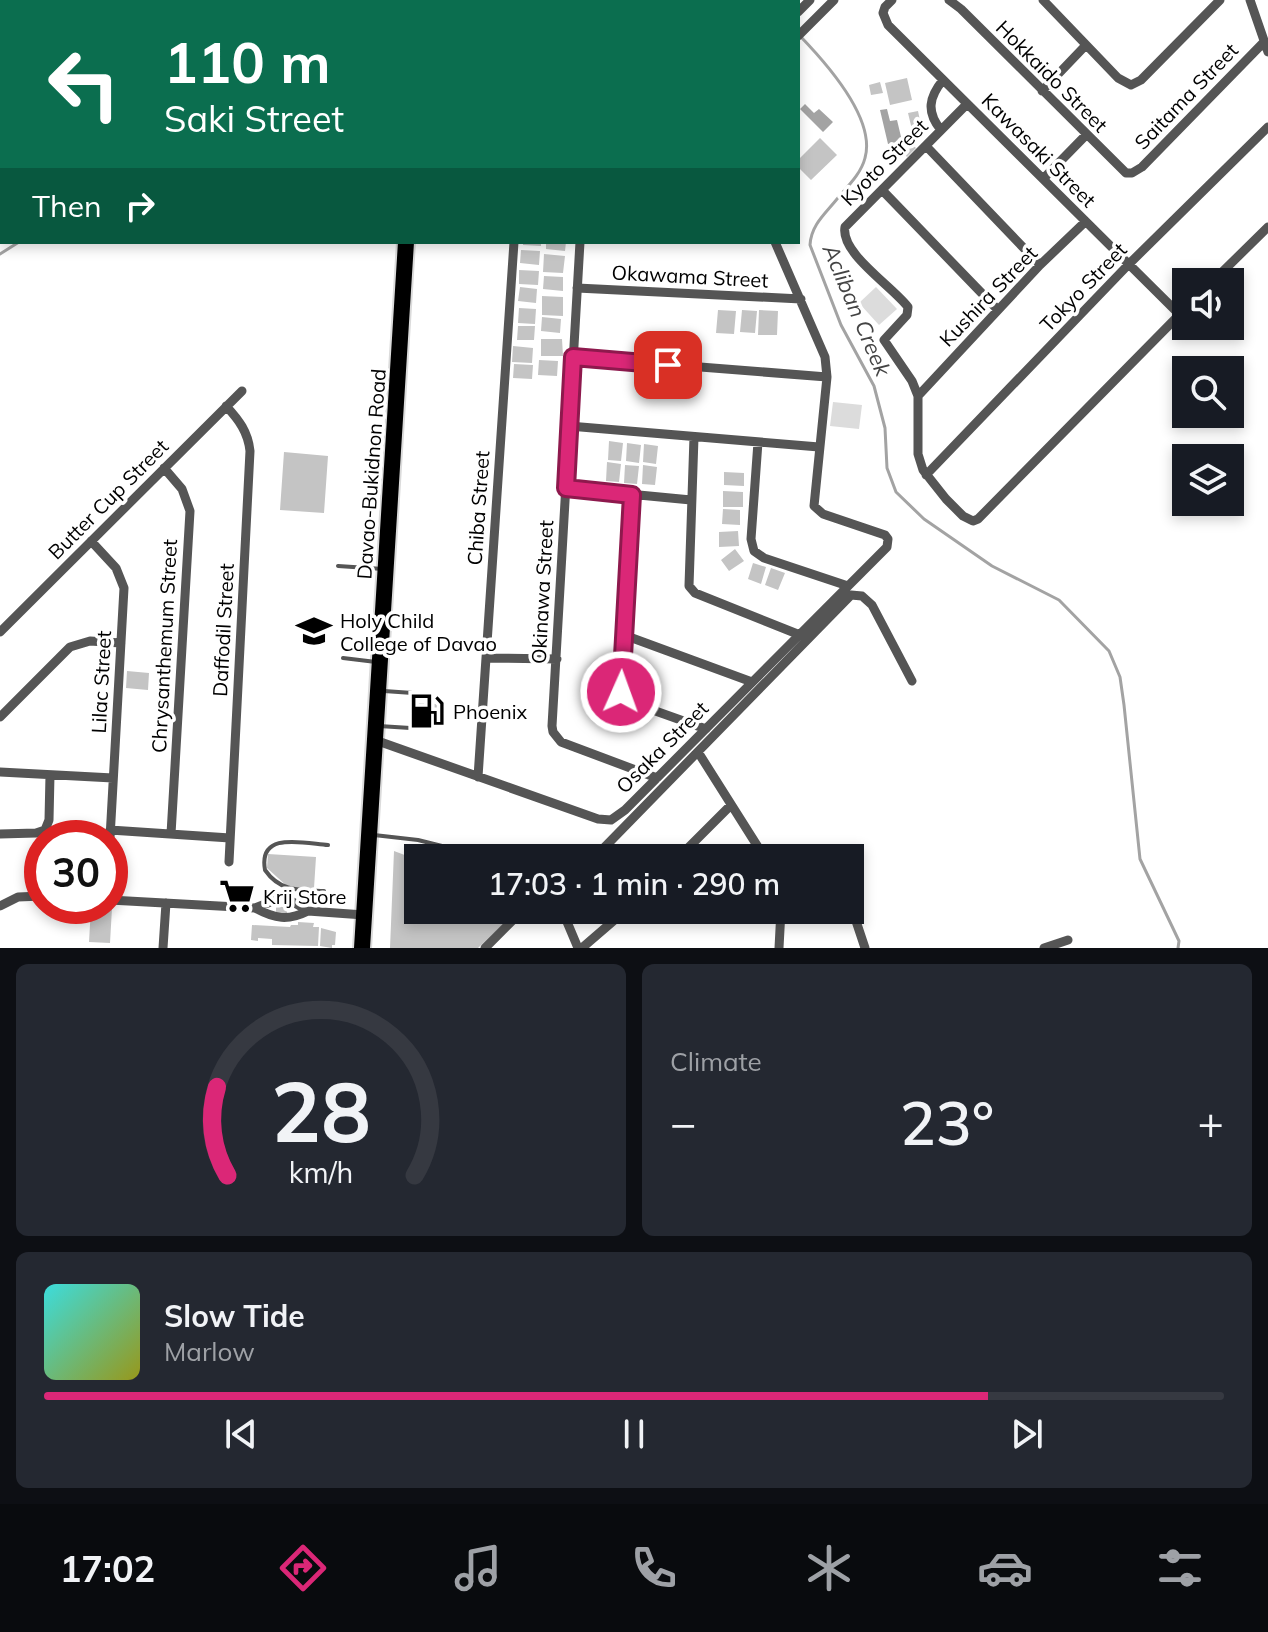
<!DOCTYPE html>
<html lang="en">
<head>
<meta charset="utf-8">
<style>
  :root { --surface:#171b24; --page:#242831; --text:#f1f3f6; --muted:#9ea1a6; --line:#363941; --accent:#db2777 }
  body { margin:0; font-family:Mulish,sans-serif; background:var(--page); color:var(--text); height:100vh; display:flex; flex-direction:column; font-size:30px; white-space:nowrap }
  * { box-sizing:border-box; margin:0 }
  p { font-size:26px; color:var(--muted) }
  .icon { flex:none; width:44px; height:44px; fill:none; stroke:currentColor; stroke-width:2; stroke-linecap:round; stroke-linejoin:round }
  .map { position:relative; height:948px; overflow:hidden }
  .panel { display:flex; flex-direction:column; gap:16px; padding:16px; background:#0d0f14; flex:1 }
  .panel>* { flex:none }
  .top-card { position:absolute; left:0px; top:0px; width:800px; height:244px; box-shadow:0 4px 12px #0003; background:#0b6e4f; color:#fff; overflow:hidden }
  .tools { position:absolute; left:1172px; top:268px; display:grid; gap:16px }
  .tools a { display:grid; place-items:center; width:72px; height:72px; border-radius:0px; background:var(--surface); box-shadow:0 4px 12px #0003; font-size:40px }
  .speed { position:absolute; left:24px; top:820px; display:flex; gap:16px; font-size:40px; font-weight:700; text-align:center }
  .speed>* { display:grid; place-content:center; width:104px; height:104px; border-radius:50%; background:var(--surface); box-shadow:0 4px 12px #0003; line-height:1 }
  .speed .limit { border:12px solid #d22; background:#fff; color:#111 }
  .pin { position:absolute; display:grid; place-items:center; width:68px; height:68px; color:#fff; margin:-34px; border-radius:16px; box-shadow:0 4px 12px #0006 }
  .me { position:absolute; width:88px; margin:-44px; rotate:2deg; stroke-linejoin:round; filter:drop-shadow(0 0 6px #0008) }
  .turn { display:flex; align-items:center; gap:28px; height:168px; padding:0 32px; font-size:36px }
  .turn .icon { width:104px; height:104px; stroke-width:2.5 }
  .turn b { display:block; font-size:56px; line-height:68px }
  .then { display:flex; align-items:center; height:76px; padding:0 32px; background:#0003; gap:16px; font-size:30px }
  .big { font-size:60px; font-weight:600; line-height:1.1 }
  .panel .widget { flex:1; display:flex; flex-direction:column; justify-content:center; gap:12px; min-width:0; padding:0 28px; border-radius:12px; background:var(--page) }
  .panel .dial { align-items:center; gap:0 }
  .dial svg { height:208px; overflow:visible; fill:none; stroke:var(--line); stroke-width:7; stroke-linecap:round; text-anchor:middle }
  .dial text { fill:var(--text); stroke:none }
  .song { display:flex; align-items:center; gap:24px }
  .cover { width:96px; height:96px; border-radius:12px; background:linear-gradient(135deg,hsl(180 70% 55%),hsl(60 70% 35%)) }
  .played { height:8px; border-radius:4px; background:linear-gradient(90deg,var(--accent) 80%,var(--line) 80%) }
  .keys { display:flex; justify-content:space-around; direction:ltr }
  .heat { display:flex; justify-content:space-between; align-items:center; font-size:44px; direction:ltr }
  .panel .tiles { flex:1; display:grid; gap:16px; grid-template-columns:1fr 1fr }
  .widget:last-child { grid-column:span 2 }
  .trip { position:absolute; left:404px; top:844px; width:460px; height:80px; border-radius:0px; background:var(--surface); box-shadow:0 4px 12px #0003; font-weight:600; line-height:80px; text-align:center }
  .tabs { display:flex; height:128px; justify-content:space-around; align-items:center; background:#090b0e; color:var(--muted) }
  .tabs .icon { width:56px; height:56px }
  .tabs .selected { color:var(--accent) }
  .tabs b { font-size:36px; color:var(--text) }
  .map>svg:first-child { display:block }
  .green { fill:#dcdcdc }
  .water { fill:#a3a3a3 }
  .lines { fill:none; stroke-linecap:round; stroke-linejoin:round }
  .stream { stroke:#a3a3a3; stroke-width:3 }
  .building { fill:#c4c4c4 }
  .highway-casing { stroke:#dbdbdb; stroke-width:20 }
  .path { stroke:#777; stroke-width:2; stroke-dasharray:2 4; stroke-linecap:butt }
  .lane { stroke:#555; stroke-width:4 }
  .street { stroke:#555; stroke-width:9 }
  .highway { stroke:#000; stroke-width:16 }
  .route-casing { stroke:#8e194d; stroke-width:20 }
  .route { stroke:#db2777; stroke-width:14 }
  .labels { text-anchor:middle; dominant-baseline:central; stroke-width:7; stroke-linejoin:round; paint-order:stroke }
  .street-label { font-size:20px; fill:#000; stroke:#fff }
  .poi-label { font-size:20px; fill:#000; stroke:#fff; text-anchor:start }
  .water-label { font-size:22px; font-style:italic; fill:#444; stroke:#fff }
</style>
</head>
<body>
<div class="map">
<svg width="1268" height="948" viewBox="0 0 1268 948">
  <rect width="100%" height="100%" fill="#fff"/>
  <path class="green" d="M876,287L897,309L879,325L859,303Z
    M833,402L862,405L859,429L830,426Z"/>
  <path class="water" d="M805,104L814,113L819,109L833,122L823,132L800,109Z
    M887,109L890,121L897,120L902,141L888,144L880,110Z"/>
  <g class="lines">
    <path class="stream" d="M29,0L31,2
      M762,0L764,2
      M801,37C826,63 876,119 865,158C861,174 847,187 837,199C825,214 811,225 810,245L841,325L874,386L885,428L887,468L896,492L924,519L992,566L1059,600L1109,651L1120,677L1124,705L1140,859L1179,941L1178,948
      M0,254L19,242"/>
  </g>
  <path class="building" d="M907,78L912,100L890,105L885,83Z
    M880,82L883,93L871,95L869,85Z
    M918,111L923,135L914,138L908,113Z
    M820,138L837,155L811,180L798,167V160Z
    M907,140L916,148L907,157L899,148Z
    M523,242H541V246L523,245Z
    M546,242H566L565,251L546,249Z
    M521,250L540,251L539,265L520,263Z
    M544,254L565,256L563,273L543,272Z
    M519,270L539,271L538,285L519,284Z
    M544,276L563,277V291L543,289Z
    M520,287L537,289L536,303L518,301Z
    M542,296L563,297V316L542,315Z
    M519,308L536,309L535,324L518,323Z
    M718,310L736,311L734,334L716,333Z
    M742,310L757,311L755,333L740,332Z
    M759,310L778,311L777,335H758Z
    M542,317L561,319L560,333L541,331Z
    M518,326H535L534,340H517Z
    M541,339H562L563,356H541Z
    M513,346L533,348L532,363L512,362Z
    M539,360L558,361L557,376L538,375Z
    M514,364L533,365L532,379L513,378Z
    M609,441L623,443L621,461L608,460Z
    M627,443L641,445L639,463L626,461Z
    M644,444L658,446L656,464L643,462Z
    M284,452L328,456L324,513L280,510Z
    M607,462L621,464L619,482L606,481Z
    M625,465L639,466L637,484L624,483Z
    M643,465L657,467L655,485L642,484Z
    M724,472L744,473V486L724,485Z
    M723,491L743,492V507H723Z
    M723,509L740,510V525L722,524Z
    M738,531L739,546L719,547V532Z
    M735,549L744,561L729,571L721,560Z
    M753,563L766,567L761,584L748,579Z
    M771,568L785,573L778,590L765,585Z
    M127,671L149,673L148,690L126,688Z
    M413,703L441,704L440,719L412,717Z
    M394,851L418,860V910H518L478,948H390Z
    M268,854L316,857L314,888L288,887L267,868Z
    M276,906L287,907V913H276Z
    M91,907L112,908L110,943L89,942Z
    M298,922L314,923L313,927H319L318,946L272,945V939L258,938V941L251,940L252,925L290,927L291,925H298Z
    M321,928L336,932L335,945H332V948L320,946Z"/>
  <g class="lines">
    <g class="highway-casing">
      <path id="highway" d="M421,2V0
        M362,948L406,242"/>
    </g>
    <path class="path" d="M0,15L2,17"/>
    <path class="lane" d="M338,566L383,569
      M343,658L376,662
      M384,691L427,694V704
      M379,726L426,729V718
      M374,835L418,840L462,851
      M324,891C300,890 280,892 265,870C258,831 303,843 328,845"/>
    <path class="street" d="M892,0L885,7L883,13L888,25L1179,314
      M949,0L961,9L1126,173H1132L1142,167L1264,42
      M1043,0L1118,78L1131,85L1141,80L1220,0
      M1250,0L1268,52
      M167,2L169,0
      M321,2L324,0
      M798,12L810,0
      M798,36L834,0
      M1042,91L1086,45
      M967,104L845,227C840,253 892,286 908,307L907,315L884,340L912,381L918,396V454L923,470L946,499L963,516L973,521L978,519L1186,308
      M941,130C926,112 929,97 943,80
      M926,146L1040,265
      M1043,179L1086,135
      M882,190L998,310
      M580,242L552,726L553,732L561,742L657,778
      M1212,282L1268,227
      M577,288L801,299
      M573,357L827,377
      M918,396L1040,265L1085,222
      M226,406C239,420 248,432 250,451L229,862
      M569,426L819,447
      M694,437L689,586L695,593L800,635
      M758,442L751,539L754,551L764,558L848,586
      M164,468L182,489L190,511L171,834
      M926,475L1128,265L1268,127
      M566,488L691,500
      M632,495L621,692L633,703L706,729
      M91,541L116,568L124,588L110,838
      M0,632L242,391
      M624,635L752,682
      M486,658L557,659
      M0,717L70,647L90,641L121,643
      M375,740L598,819L611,820L625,810L887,547L888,539L885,535L823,514L814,506L827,377L825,357L775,242
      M698,752L765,858
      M0,772L113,778
      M478,777L514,242
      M110,830L230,838
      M0,834L36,833L45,830L49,820L50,775
      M594,858L851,595L862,596L872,605L912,681
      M678,858L731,805
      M110,900L255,908C275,919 288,921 308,911
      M850,903L865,948
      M0,906L18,897L42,896
      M255,908L273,901L293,902L308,911L364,915
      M562,910L578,948
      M163,948L166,903
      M485,948L523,910
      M582,948L626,910
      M779,948L781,910
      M1044,948L1068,940"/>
    <use href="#highway" class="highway"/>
  </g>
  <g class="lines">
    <g class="route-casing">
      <path id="route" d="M621,692L632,495L566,488L573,357L668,365"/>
    </g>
    <use href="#route" class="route"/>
  </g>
  <defs>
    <g id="university-bare" transform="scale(2.76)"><path d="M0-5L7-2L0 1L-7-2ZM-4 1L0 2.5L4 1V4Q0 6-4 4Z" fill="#000" stroke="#fff" stroke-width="2.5" paint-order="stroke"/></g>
    <g id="fuel-bare" transform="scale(2.76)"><path d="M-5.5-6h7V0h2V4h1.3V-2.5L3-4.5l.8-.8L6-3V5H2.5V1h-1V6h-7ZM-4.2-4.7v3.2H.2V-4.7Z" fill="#000" stroke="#fff" stroke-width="2.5" paint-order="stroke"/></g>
    <g id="supermarket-bare" transform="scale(2.76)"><path d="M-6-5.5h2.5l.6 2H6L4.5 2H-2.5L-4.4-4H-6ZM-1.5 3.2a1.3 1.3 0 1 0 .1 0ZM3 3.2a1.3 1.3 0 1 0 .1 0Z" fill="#000" stroke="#fff" stroke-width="2.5" paint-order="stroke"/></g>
  </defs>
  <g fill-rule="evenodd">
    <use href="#university-bare" x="314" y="631"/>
    <use href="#fuel-bare" x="427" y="711"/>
    <use href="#supermarket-bare" x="237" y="896"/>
  </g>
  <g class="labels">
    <g class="street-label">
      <text transform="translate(1052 76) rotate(45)">Hokkaido Street</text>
      <text transform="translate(1186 96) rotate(-46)">Saitama Street</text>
      <text transform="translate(1039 150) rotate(45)">Kawasaki Street</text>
      <text transform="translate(884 162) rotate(-45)">Kyoto Street</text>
      <text transform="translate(690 276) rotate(3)">Okawama Street</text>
      <text transform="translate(1083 287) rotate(-46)">Tokyo Street</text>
      <text transform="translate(988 296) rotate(-46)">Kushira Street</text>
      <text transform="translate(371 474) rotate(-86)">Davao-Bukidnon Road</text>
      <text transform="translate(108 499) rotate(-45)">Butter Cup Street</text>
      <text transform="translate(478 508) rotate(-86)">Chiba Street</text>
      <text transform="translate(542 592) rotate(-87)">Okinawa Street</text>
      <text transform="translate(223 630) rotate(-87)">Daffodil Street</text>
      <text transform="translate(164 646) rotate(-87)">Chrysanthemum Street</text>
      <text transform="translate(101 682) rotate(-87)">Lilac Street</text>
      <text transform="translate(662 747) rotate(-45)">Osaka Street</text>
    </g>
    <g class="poi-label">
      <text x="340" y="620">Holy Child<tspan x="340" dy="23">College of Davao</tspan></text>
      <text x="453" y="711">Phoenix</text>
      <text x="263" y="896">Krij Store</text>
    </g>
    <g class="water-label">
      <text transform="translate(857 310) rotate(67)">Acliban Creek</text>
    </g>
  </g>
</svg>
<div class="tools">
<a><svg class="icon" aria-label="sound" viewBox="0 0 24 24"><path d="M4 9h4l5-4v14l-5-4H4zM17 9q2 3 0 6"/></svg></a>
<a><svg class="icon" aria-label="search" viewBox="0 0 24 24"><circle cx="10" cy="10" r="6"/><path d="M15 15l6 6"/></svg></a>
<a><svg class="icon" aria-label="layers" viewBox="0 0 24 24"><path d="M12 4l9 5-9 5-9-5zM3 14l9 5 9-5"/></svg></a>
</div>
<div class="speed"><div class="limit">30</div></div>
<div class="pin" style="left:668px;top:365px;background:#d93025"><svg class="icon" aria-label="arrive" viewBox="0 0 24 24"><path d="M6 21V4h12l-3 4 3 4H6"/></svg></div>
<svg class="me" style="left:621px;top:692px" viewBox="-20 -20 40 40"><circle r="17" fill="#db2777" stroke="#fff" stroke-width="3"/><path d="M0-11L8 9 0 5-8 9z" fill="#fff"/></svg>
<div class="trip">17:03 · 1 min · 290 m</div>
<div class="top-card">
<div class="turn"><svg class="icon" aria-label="left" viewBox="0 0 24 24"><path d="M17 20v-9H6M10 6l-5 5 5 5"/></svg><div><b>110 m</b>Saki Street</div></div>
<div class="then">Then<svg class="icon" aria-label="right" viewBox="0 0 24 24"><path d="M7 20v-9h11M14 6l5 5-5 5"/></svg></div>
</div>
</div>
<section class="panel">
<div class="tiles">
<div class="widget dial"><svg viewBox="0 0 100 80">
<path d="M14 69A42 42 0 1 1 86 69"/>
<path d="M14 69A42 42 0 0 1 10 35" stroke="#db2777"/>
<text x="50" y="56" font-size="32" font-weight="700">28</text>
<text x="50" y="72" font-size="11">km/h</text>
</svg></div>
<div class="widget"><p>Climate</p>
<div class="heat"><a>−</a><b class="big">23°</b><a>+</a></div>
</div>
<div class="widget">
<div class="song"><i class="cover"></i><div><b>Slow Tide</b><p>Marlow</p></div></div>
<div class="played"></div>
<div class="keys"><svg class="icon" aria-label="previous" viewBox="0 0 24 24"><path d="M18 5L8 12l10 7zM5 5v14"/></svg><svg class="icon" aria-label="pause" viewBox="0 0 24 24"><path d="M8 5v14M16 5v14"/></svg><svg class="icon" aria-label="next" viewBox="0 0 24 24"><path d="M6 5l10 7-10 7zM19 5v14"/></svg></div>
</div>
</div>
</section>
<nav class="tabs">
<b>17:02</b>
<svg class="icon selected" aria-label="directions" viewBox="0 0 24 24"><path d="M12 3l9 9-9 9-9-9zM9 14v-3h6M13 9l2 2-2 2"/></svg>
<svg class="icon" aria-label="music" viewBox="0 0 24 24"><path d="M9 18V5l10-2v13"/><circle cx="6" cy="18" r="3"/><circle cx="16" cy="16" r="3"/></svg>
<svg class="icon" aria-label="phone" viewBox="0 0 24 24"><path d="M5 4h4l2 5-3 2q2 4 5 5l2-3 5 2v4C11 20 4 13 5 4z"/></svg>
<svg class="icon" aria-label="climate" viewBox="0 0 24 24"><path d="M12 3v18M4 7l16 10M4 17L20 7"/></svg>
<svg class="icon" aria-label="car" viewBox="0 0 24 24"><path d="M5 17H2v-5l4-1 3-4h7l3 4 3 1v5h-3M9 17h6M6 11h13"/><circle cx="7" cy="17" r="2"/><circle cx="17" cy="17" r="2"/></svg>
<svg class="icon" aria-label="filters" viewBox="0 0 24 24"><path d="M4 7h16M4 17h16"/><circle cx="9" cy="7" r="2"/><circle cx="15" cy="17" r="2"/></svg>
</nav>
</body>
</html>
